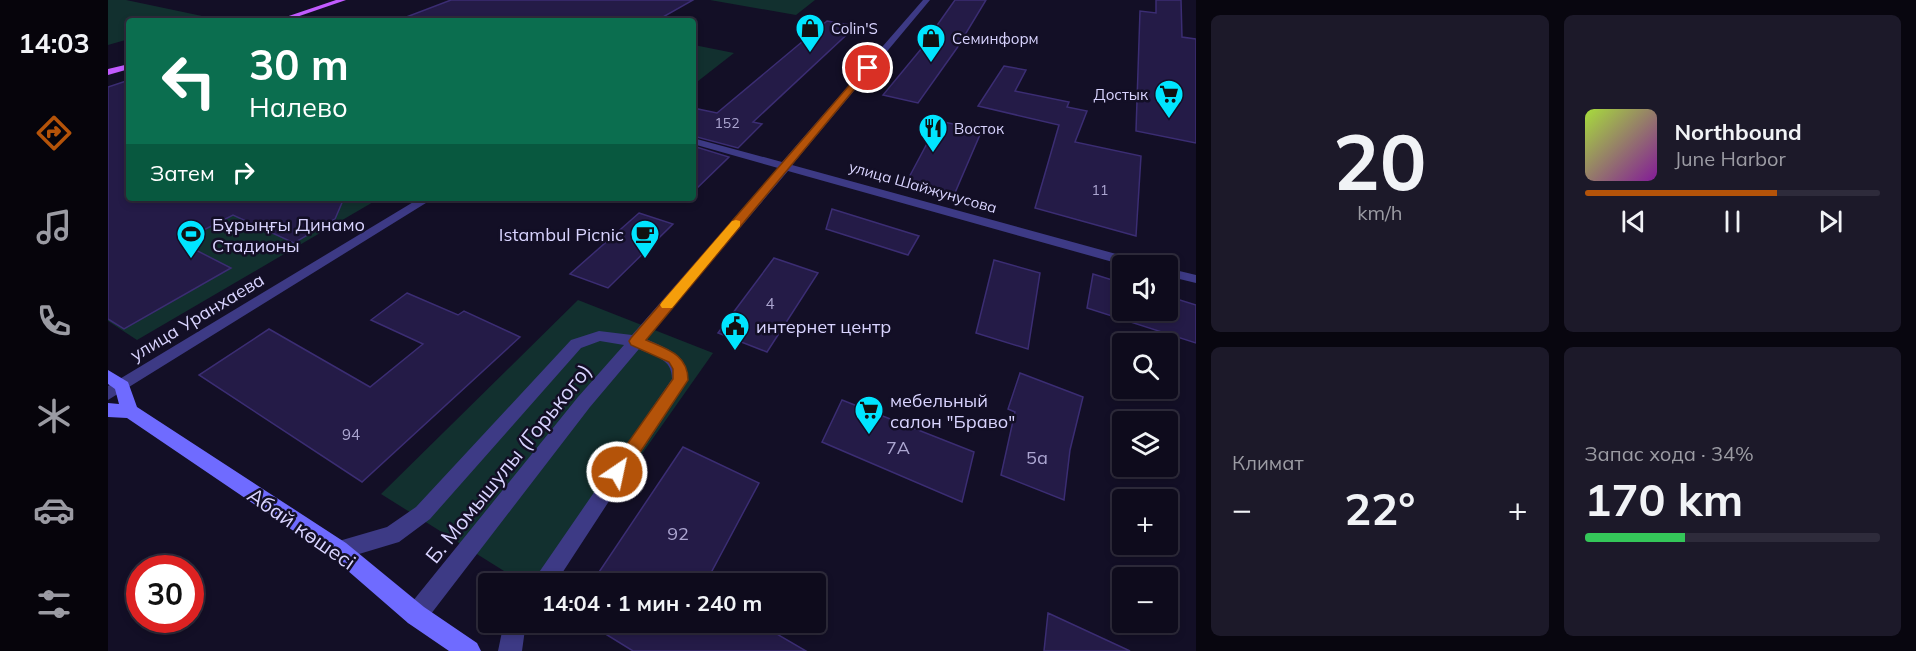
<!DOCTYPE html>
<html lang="ru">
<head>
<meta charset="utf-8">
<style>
  :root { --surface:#0e0b1c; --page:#1c1929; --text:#f1f3f6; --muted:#9b9ba3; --line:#2e2b3b; --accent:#b45309 }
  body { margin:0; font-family:Mulish,sans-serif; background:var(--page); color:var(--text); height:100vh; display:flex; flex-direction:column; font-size:22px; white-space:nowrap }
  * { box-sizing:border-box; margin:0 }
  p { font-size:20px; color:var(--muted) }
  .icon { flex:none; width:33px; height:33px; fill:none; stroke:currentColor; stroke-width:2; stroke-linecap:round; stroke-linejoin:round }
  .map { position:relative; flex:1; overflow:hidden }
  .sheet { display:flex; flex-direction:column; gap:15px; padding:15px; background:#08060f; width:720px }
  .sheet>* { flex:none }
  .banner { position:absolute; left:18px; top:18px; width:570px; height:183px; border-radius:6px; box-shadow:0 3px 9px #0003,0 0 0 2px var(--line); background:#0b6e4f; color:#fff; overflow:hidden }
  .fabs { position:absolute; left:1004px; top:255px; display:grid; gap:12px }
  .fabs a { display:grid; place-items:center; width:66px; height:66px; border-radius:6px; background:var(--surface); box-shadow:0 3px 9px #0003,0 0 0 2px var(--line); font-size:30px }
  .speed { position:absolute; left:18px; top:555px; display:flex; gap:12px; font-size:30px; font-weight:700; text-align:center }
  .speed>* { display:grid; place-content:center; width:78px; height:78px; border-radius:50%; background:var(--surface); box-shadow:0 3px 9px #0003,0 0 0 2px var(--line); line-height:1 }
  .speed .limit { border:9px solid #d22; background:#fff; color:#111 }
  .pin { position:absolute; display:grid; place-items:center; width:51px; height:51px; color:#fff; margin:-26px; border:3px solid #fff; border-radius:50%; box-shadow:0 2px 6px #0007 }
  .me { position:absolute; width:66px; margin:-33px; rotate:34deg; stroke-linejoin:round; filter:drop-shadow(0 0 4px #0008) }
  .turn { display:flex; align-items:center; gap:21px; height:126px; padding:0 24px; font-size:27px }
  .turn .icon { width:78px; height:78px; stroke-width:2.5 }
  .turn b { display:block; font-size:42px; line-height:51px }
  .then { display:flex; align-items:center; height:57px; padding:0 24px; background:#0003; gap:12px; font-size:22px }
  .big { font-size:45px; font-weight:700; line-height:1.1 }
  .sheet .card { flex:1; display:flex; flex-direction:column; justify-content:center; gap:9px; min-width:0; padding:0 21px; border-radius:9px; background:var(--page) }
  .sheet .dial { align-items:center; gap:0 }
  .dial b { font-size:78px; line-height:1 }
  .song { display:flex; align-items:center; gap:18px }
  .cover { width:72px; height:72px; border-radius:9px; background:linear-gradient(135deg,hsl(80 70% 55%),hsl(290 70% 35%)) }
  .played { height:6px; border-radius:3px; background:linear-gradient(90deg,var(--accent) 65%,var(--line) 65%) }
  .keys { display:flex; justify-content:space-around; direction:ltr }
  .heat { display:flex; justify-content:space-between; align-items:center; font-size:33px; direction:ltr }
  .charge { height:9px; border-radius:4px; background:linear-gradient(90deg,#34c759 34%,var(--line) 0) }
  .sheet .tiles { flex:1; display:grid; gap:15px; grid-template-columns:repeat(2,1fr) }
  .trip { position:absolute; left:370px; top:573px; width:348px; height:60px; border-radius:6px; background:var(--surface); box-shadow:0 3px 9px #0003,0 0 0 2px var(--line); font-weight:700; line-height:60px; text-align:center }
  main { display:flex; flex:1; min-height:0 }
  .tab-bar { display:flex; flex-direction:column; width:108px; justify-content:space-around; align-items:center; background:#06040b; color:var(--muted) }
  .tab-bar .icon { width:42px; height:42px }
  .tab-bar .selected { color:var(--accent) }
  .tab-bar b { font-size:27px; color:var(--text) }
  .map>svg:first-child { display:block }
  .green { fill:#12302f }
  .building { fill:#241b47; stroke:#3b2d73; stroke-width:1.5 }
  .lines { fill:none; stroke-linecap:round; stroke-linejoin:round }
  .street { fill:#3d3a85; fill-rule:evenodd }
  .secondary { fill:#6f6bff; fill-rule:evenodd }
  .primary { fill:#c25bff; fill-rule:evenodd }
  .route { fill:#b45309; stroke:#753606; stroke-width:1.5 }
  .slow { fill:#f59e0b }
  .labels { text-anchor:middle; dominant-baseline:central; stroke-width:5; stroke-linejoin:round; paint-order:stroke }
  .far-number-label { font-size:14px; fill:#aca6d1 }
  .far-poi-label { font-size:15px; fill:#d9d4ff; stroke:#130f26; text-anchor:start }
  .far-street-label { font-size:15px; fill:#d9d4ff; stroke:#130f26 }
  .number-label { font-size:15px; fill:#aca6d1 }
  .poi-label { font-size:18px; fill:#d9d4ff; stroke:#130f26; text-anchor:start }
  .street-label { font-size:18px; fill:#d9d4ff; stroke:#130f26 }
  .near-number-label { font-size:18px; fill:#aca6d1 }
  .near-street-label { font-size:21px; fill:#d9d4ff; stroke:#130f26 }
</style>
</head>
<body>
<main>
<nav class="tab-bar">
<b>14:03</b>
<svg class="icon selected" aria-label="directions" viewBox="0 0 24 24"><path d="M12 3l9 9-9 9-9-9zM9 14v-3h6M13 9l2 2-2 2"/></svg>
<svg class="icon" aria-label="music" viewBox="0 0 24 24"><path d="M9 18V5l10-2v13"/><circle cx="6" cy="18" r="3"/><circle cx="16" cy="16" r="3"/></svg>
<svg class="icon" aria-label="phone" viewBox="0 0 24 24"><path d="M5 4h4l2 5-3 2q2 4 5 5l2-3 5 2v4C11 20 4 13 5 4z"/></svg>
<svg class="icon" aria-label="climate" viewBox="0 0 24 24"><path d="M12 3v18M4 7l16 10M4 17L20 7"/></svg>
<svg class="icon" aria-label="car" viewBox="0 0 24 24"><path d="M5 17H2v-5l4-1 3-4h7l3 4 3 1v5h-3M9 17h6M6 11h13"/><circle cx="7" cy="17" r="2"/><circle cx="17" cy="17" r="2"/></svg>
<svg class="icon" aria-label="filters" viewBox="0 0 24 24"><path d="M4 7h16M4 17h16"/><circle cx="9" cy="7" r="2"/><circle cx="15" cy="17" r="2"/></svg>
</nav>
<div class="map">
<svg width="1088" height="651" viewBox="0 0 1088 651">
  <rect width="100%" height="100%" fill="#130f26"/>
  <path class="green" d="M0,0H18L94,16L79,21H21V39L0,45Z
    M602,0H707L688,15Z
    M586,45L626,53L585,85Z
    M0,112L21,198H272L29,340L0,321Z
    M470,300L605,353L443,583H415L273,494Z"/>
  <path class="building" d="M343,0H585L548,21H293V19Z
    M847,0H878L849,48L810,103L775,95L828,31H825Z
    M1048,0H1073L1074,37L1088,39V143L1028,131L1032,11L1048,13Z
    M719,21L748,26L645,122L654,124L630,148L585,136V108L609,113Z
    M896,66L918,70L907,91L961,102L959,107L979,111L967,142L1033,156L1028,236L927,208L951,125L870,106Z
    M21,80V198H236L227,219L186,243L125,215L72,242L123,268L16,329L0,319V87Z
    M831,121L874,130L846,195L798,183Z
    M585,146L621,157L585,192Z
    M724,209L811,236L800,255L718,229Z
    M531,213L565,224L500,288L462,274Z
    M666,258L710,273L659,352L610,333Z
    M886,260L932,273L920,349L868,333Z
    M985,274L1014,283V310H1059V296L1088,305V343L979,308Z
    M299,293L350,315L356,311L412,337L254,482L91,375L161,329L262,387L315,344L263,320Z
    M912,373L975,397L962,450L956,500L893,475L907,412L900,409Z
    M734,400L866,452L854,502L714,442Z
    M575,447L651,483L597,584H483Z
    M940,613L1022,651H936Z
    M478,622H648L698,651H525Z"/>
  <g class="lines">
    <path class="street" d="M815,0H822L684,165L1041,263L1042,266H1019L680,171L538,339C559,349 580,354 580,380L447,584H423L564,379C564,358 547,357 531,349L482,407L316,623L308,626L300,623L297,615L300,607L470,397L516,345L492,341L473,348L322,519L291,542L231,560L224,557L221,550L224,543L279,527L308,507L463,340L491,331L524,335L670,168L585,144V138L674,162Z
      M312,198H326L0,400V386Z
      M1059,268L1088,275V283L1059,276Z
      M396,622H418L414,651H390Z"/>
    <path class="secondary" d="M0,370L20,382L29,407L238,543L316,607L369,643L373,651H341L300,623L224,557L19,418L0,417V403L11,404L7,389L0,384Z"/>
    <path class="primary" d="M228,0H238L177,21H166Z
      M21,64V69L0,75V69Z"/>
  </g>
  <path class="route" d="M758,66L764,68L538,340C558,349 580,354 580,380L515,478L509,480L503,478L501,472L503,467L565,379V369L561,362L523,345L521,341L523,338Z"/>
  <path class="slow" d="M628,220L632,221V226L564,308H554L552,305L554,302L624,221Z"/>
  <defs>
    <g id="shop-pin" transform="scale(1.5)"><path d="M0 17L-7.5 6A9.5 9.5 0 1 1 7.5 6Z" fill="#00e5ff" stroke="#130f26"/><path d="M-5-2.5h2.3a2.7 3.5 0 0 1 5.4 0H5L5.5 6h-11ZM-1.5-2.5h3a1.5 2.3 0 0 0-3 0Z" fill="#111"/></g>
    <g id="supermarket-pin" transform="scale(1.5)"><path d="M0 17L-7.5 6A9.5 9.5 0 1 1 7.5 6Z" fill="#00e5ff" stroke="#130f26"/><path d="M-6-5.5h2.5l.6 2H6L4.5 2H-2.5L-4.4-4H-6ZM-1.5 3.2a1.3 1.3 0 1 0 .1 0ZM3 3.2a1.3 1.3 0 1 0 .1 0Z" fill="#111"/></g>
    <g id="restaurant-pin" transform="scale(1.5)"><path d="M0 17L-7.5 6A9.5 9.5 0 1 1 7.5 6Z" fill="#00e5ff" stroke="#130f26"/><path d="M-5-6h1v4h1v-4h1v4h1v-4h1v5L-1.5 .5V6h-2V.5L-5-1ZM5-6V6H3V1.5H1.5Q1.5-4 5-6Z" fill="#111"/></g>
    <g id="stadium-pin" transform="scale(1.5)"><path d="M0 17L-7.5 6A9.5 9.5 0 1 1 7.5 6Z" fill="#00e5ff" stroke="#130f26"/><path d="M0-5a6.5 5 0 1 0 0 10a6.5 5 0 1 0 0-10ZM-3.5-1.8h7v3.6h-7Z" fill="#111"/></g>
    <g id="cafe-pin" transform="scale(1.5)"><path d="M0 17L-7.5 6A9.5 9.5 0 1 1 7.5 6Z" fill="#00e5ff" stroke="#130f26"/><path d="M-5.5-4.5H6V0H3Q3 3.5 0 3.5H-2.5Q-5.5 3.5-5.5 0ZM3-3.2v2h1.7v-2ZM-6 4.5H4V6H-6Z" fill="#111"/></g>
    <g id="civic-pin" transform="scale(1.5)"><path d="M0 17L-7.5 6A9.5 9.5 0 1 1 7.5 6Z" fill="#00e5ff" stroke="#130f26"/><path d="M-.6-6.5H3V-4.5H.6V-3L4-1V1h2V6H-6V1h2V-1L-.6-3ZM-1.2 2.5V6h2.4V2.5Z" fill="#111"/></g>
  </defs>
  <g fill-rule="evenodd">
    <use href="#shop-pin" x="702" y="28"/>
    <use href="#shop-pin" x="823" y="38"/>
    <use href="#supermarket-pin" x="1061" y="94"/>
    <use href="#restaurant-pin" x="825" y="128"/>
    <use href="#stadium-pin" x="83" y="234"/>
    <use href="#cafe-pin" x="537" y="234"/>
    <use href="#civic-pin" x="627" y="326"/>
    <use href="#supermarket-pin" x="761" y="410"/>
  </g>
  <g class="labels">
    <g class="far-number-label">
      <text x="619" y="123">152</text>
      <text x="992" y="190">11</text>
    </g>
    <g class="far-poi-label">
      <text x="723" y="28">Colin'S</text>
      <text x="844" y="38">Семинформ</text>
      <text x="1040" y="94" text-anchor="end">Достык</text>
      <text x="846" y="128">Восток</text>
    </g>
    <g class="far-street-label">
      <text transform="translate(815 187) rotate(16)">улица Шайжунусова</text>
    </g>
    <g class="number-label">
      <text x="662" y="303">4</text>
      <text x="243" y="434">94</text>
    </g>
    <g class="poi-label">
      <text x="104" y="224">Бұрыңғы Динамо<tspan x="104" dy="21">Стадионы</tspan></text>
      <text x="516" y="234" text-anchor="end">Istambul Picnic</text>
      <text x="648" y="326">интернет центр</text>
      <text x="782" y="400">мебельный<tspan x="782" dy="21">салон "Браво"</tspan></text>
    </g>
    <g class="street-label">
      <text transform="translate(89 317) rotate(-31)">улица Уранхаева</text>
    </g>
    <g class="near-number-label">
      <text x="790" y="447">7А</text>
      <text x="929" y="457">5а</text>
      <text x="570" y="533">92</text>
    </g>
    <g class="near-street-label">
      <text transform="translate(400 463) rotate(-51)">Б. Момышулы (Горького)</text>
      <text transform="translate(194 528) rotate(35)">Абай көшесі</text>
    </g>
  </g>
</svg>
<div class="fabs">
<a><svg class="icon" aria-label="sound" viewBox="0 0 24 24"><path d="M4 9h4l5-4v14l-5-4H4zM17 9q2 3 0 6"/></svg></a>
<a><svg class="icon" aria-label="search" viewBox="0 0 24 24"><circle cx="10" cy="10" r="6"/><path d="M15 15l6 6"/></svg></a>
<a><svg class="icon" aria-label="layers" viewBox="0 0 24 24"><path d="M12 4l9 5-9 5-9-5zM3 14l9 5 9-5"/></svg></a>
<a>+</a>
<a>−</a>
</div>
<div class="speed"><div class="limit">30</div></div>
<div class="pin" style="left:760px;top:68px;background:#d93025"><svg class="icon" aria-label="arrive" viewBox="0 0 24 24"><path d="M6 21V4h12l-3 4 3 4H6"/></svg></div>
<svg class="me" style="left:509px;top:472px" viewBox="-20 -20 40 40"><circle r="17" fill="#b45309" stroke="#fff" stroke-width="3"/><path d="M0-11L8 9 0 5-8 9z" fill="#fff"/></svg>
<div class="trip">14:04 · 1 мин · 240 m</div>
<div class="banner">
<div class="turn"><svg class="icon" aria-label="left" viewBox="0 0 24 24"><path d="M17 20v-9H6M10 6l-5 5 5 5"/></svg><div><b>30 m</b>Налево</div></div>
<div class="then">Затем<svg class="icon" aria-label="right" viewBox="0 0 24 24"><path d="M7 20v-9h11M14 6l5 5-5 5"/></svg></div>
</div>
</div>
<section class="sheet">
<div class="tiles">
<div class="card dial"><b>20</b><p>km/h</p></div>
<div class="card">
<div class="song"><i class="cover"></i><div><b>Northbound</b><p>June Harbor</p></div></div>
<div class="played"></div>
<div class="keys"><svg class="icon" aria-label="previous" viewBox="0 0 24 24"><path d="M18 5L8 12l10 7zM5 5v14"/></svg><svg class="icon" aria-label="pause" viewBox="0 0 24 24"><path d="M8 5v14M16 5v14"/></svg><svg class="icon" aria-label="next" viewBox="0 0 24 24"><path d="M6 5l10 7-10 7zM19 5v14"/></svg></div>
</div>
<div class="card"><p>Климат</p>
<div class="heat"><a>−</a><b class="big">22°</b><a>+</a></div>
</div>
<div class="card"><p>Запас хода · 34%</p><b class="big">170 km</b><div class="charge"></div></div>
</div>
</section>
</main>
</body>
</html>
